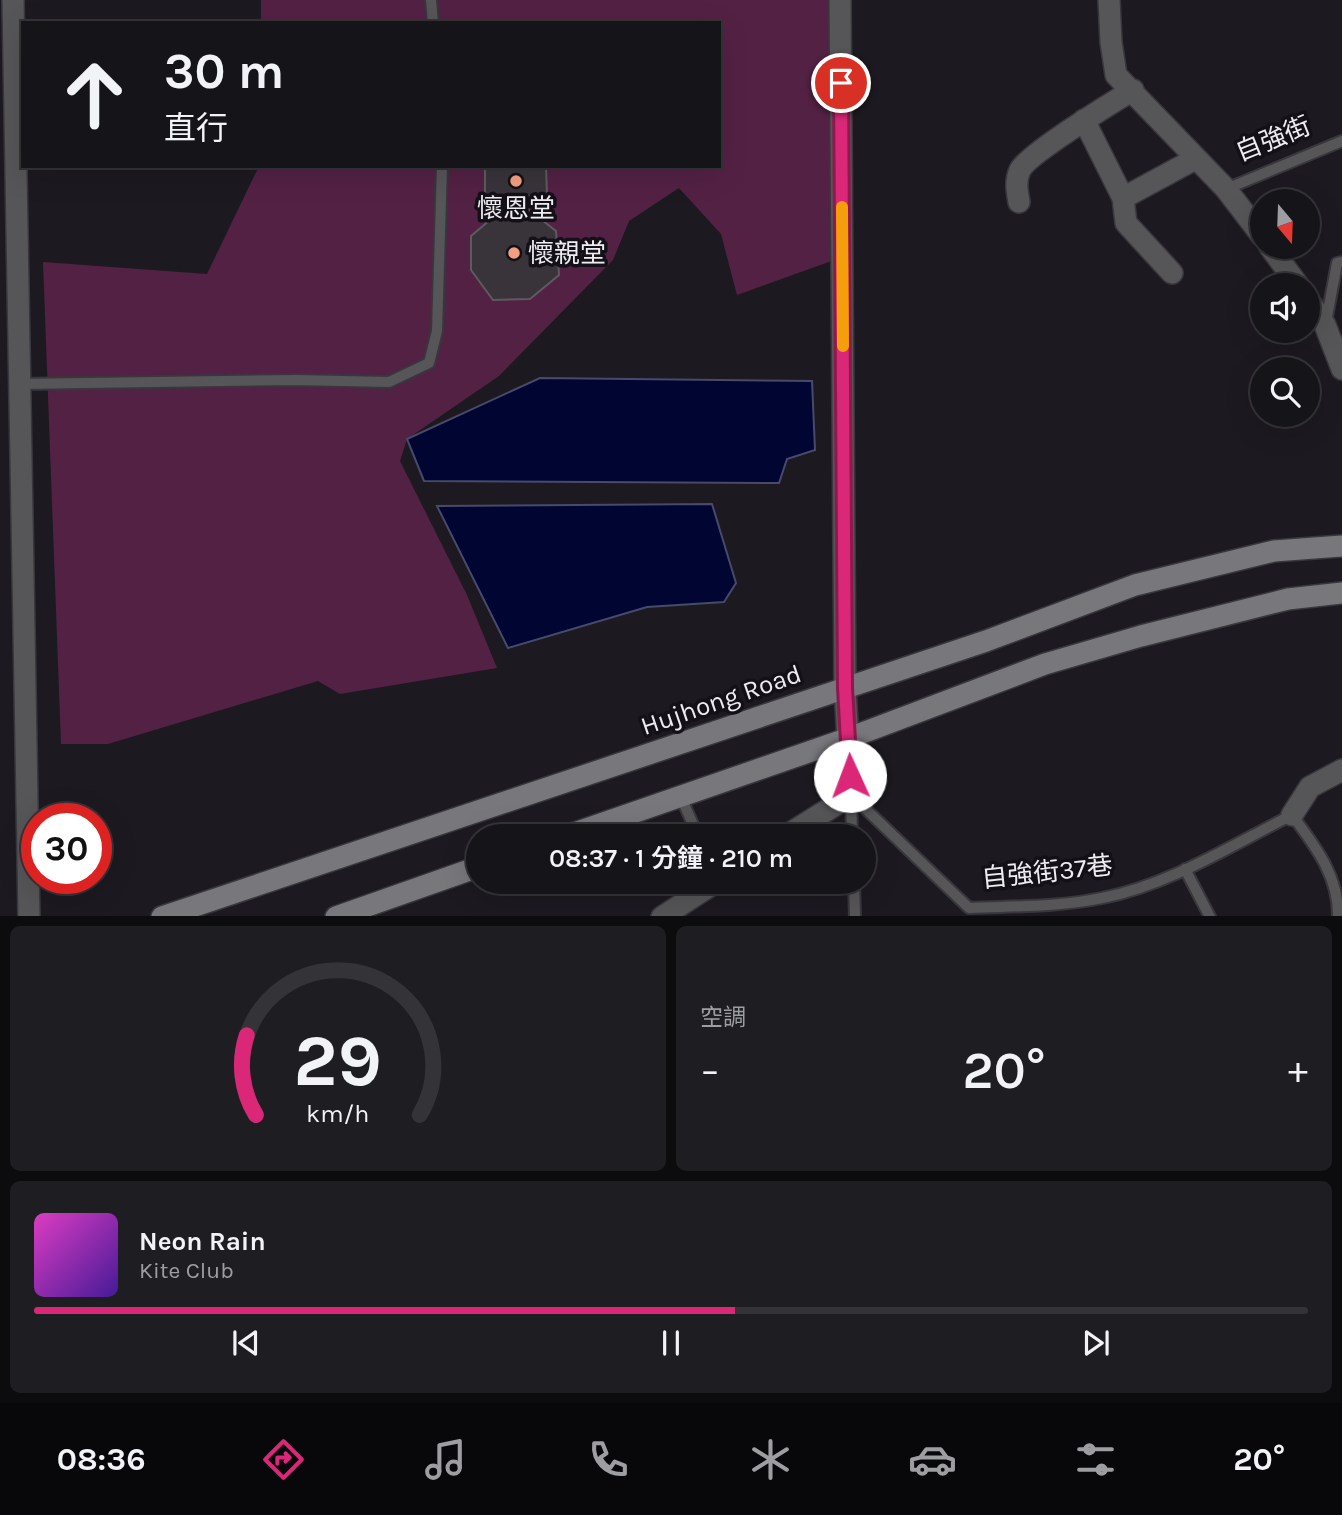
<!DOCTYPE html>
<html lang="zh-TW">
<head>
<meta charset="utf-8">
<style>
  :root { --surface:#151418; --page:#1e1d21; --text:#f1f3f6; --muted:#9d9ea2; --line:#343337; --accent:#db2777 }
  body { margin:0; font-family:Karla,"Noto Sans TC",sans-serif; background:var(--page); color:var(--text); height:100vh; display:flex; flex-direction:column; font-size:26px; white-space:nowrap }
  * { box-sizing:border-box; margin:0 }
  p { font-size:23px; color:var(--muted) }
  .icon { flex:none; width:38px; height:38px; fill:none; stroke:currentColor; stroke-width:2; stroke-linecap:round; stroke-linejoin:round }
  .map { position:relative; height:916px; overflow:hidden }
  .sheet { display:flex; flex-direction:column; gap:10px; padding:10px; background:#0c0b0d; flex:1 }
  .sheet>* { flex:none }
  .top-card { position:absolute; left:21px; top:21px; width:700px; height:147px; border-radius:0px; box-shadow:0 7px 28px #0002,0 0 0 2px var(--line); background:#151418; color:var(--text); overflow:hidden }
  .needle { width:46px; rotate:161deg }
  .tools { position:absolute; left:1250px; top:189px; display:grid; gap:14px }
  .tools a { display:grid; place-items:center; width:70px; height:70px; border-radius:50%; background:var(--surface); box-shadow:0 7px 28px #0002,0 0 0 2px var(--line); font-size:35px }
  .speed { position:absolute; left:21px; top:803px; display:flex; gap:14px; font-size:35px; font-weight:700; text-align:center }
  .speed>* { display:grid; place-content:center; width:91px; height:91px; border-radius:50%; background:var(--surface); box-shadow:0 7px 28px #0002,0 0 0 2px var(--line); line-height:1 }
  .speed .limit { border:10px solid #d22; background:#fff; color:#111 }
  .pin { position:absolute; display:grid; place-items:center; width:60px; height:60px; color:#fff; margin:-30px; border:4px solid #fff; border-radius:50%; box-shadow:0 2px 7px #0007 }
  .me { position:absolute; width:77px; margin:-38px; rotate:358deg; stroke-linejoin:round; filter:drop-shadow(0 0 5px #0008) }
  .turn { display:flex; align-items:center; gap:24px; height:147px; padding:0 28px; font-size:32px }
  .turn .icon { width:91px; height:91px; stroke-width:2.5 }
  .turn b { display:block; font-size:49px; line-height:60px }
  .big { font-size:52px; font-weight:600; line-height:1.1 }
  .sheet .widget { flex:1; display:flex; flex-direction:column; justify-content:center; gap:10px; min-width:0; padding:0 24px; border-radius:10px; background:var(--page) }
  .sheet .dial { align-items:center; gap:0 }
  .dial svg { height:182px; overflow:visible; fill:none; stroke:var(--line); stroke-width:7; stroke-linecap:round; text-anchor:middle }
  .dial text { fill:var(--text); stroke:none }
  .song { display:flex; align-items:center; gap:21px }
  .cover { width:84px; height:84px; border-radius:10px; background:linear-gradient(135deg,hsl(310 70% 55%),hsl(260 70% 35%)) }
  .played { height:7px; border-radius:4px; background:linear-gradient(90deg,var(--accent) 55%,var(--line) 55%) }
  .keys { display:flex; justify-content:space-around; direction:ltr }
  .heat { display:flex; justify-content:space-between; align-items:center; font-size:38px; direction:ltr }
  .sheet .tiles { flex:1; display:grid; gap:10px; grid-template-columns:1fr 1fr }
  .widget:last-child { grid-column:span 2 }
  .trip { position:absolute; left:466px; top:824px; width:410px; height:70px; border-radius:35px; background:var(--surface); box-shadow:0 7px 28px #0002,0 0 0 2px var(--line); font-weight:600; line-height:70px; text-align:center }
  .menu { display:flex; height:112px; justify-content:space-around; align-items:center; background:#08080a; color:var(--muted) }
  .menu .icon { width:49px; height:49px }
  .menu .active { color:var(--accent) }
  .menu b { font-size:32px; color:var(--text) }
  .map>svg:first-child { display:block }
  .green { fill:#532144 }
  .water { fill:#000532; stroke:#474a6b; stroke-width:2 }
  .building { fill:#383439; stroke:#5f5a5f; stroke-width:2 }
  .lines { fill:none; stroke-linecap:round; stroke-linejoin:round }
  .lane-casing { stroke:#39373d; stroke-width:14 }
  .street-casing { stroke:#39373d; stroke-width:24 }
  .secondary-casing { stroke:#39373d; stroke-width:24 }
  .lane { stroke:#565659; stroke-width:10 }
  .street { stroke:#565659; stroke-width:21 }
  .secondary { stroke:#77777c; stroke-width:21 }
  .route-casing { stroke:#8e194d; stroke-width:18 }
  .route { stroke:#db2777; stroke-width:12 }
  .slow { stroke:#f59e0b; stroke-width:12 }
  .poi-dot { fill:#f3a082; stroke:#131117; stroke-width:2.5 }
  .labels { text-anchor:middle; dominant-baseline:central; stroke-width:7; stroke-linejoin:round; paint-order:stroke }
  .street-label { font-size:26px; fill:#edecf0; stroke:#131117 }
  .poi-label { font-size:26px; fill:#edecf0; stroke:#131117 }
</style>
</head>
<body>
<div class="map">
<svg width="1342" height="917" viewBox="0 0 1342 917">
  <rect width="100%" height="100%" fill="#1c1a20"/>
  <path class="green" d="M261,0H846L851,254L737,295L721,234L679,188L629,221L613,260L499,376L407,439L400,461L467,595L497,668L340,694L318,681L108,744H61L43,262L207,274L259,166H719V23H261Z"/>
  <path class="water" d="M540,378L812,381L815,450L787,459L779,483L424,481L407,439Z
    M712,504L736,583L724,602L647,607L508,648L437,506Z"/>
  <path class="building" d="M485,166H546L547,196H485Z
    M515,199L556,231L559,275L530,299L493,300L471,270V236Z"/>
  <g class="lines">
    <g class="lane-casing">
      <path id="lane" d="M431,0L433,23
        M1226,189L1342,141
        M1326,322L1337,263L1342,262
        M19,384L295,380L389,382L429,363L437,331L442,166
        M851,795L969,908C1014,906 1059,907 1102,898C1169,885 1232,845 1292,815C1315,846 1339,876 1338,917
        M851,795L852,836
        M681,797L698,836
        M1185,869L1210,917
        M854,882L855,917"/>
    </g>
    <g class="street-casing">
      <path id="street" d="M13,0L29,917
        M1109,0L1111,42L1116,75L1226,189L1262,236
        M1084,120L1123,198L1195,159
        M1123,198L1126,223L1172,273
        M1019,202C1017,191 1015,181 1020,170C1028,154 1113,102 1133,90
        M1270,247L1298,285
        M1307,298L1325,325L1342,369
        M1292,815L1310,787L1342,770
        M786,836L851,795L845,688L840,0
        M662,917L716,882"/>
    </g>
    <g class="secondary-casing">
      <path id="secondary" d="M566,836L849,738L1045,664L1141,636L1288,599L1342,593
        M162,917L986,641L1135,585L1274,551L1342,546
        M336,917L478,867"/>
    </g>
    <use href="#lane" class="lane"/>
    <use href="#street" class="street"/>
    <use href="#secondary" class="secondary"/>
  </g>
  <g class="lines">
    <g class="route-casing">
      <path id="route" d="M841,83L845,688L850,776"/>
    </g>
    <use href="#route" class="route"/>
    <path class="slow" d="M842,207L843,346"/>
  </g>
  <g class="poi-dot">
    <circle cx="516" cy="181" r="7"/>
    <circle cx="514" cy="253" r="7"/>
  </g>
  <g class="labels">
    <g class="street-label">
      <text transform="translate(1273 139) rotate(-22)">自強街</text>
      <text transform="translate(721 700) rotate(-19)">Hujhong Road</text>
      <text transform="translate(1047 872) rotate(-6)">自強街37巷</text>
    </g>
    <g class="poi-label">
      <text x="516" y="208">懷恩堂</text>
      <text x="528" y="253" text-anchor="start">懷親堂</text>
    </g>
  </g>
</svg>
<div class="tools">
<a><svg class="needle" viewBox="-14 -14 28 28"><path d="M0-13l5 13h-10z" fill="#e53935"/><path d="M0 13l5-13h-10z" fill="#9d9ea2"/></svg></a>
<a><svg class="icon" aria-label="sound" viewBox="0 0 24 24"><path d="M4 9h4l5-4v14l-5-4H4zM17 9q2 3 0 6"/></svg></a>
<a><svg class="icon" aria-label="search" viewBox="0 0 24 24"><circle cx="10" cy="10" r="6"/><path d="M15 15l6 6"/></svg></a>
</div>
<div class="speed"><div class="limit">30</div></div>
<div class="pin" style="left:841px;top:83px;background:#d93025"><svg class="icon" aria-label="arrive" viewBox="0 0 24 24"><path d="M6 21V4h12l-3 4 3 4H6"/></svg></div>
<svg class="me" style="left:850px;top:776px" viewBox="-20 -20 40 40"><circle r="19" fill="#fff"/><path d="M0-13L10 11 0 6-10 11z" fill="#db2777"/></svg>
<div class="trip">08:37 · 1 分鐘 · 210 m</div>
<div class="top-card">
<div class="turn"><svg class="icon" aria-label="ahead" viewBox="0 0 24 24"><path d="M12 20V5M6 11l6-6 6 6"/></svg><div><b>30 m</b>直行</div></div>
</div>
</div>
<section class="sheet">
<div class="tiles">
<div class="widget dial"><svg viewBox="0 0 100 80">
<path d="M14 69A42 42 0 1 1 86 69"/>
<path d="M14 69A42 42 0 0 1 10 34" stroke="#db2777"/>
<text x="50" y="56" font-size="32" font-weight="700">29</text>
<text x="50" y="72" font-size="11">km/h</text>
</svg></div>
<div class="widget"><p>空調</p>
<div class="heat"><a>−</a><b class="big">20°</b><a>+</a></div>
</div>
<div class="widget">
<div class="song"><i class="cover"></i><div><b>Neon Rain</b><p>Kite Club</p></div></div>
<div class="played"></div>
<div class="keys"><svg class="icon" aria-label="previous" viewBox="0 0 24 24"><path d="M18 5L8 12l10 7zM5 5v14"/></svg><svg class="icon" aria-label="pause" viewBox="0 0 24 24"><path d="M8 5v14M16 5v14"/></svg><svg class="icon" aria-label="next" viewBox="0 0 24 24"><path d="M6 5l10 7-10 7zM19 5v14"/></svg></div>
</div>
</div>
</section>
<nav class="menu">
<b>08:36</b>
<svg class="icon active" aria-label="directions" viewBox="0 0 24 24"><path d="M12 3l9 9-9 9-9-9zM9 14v-3h6M13 9l2 2-2 2"/></svg>
<svg class="icon" aria-label="music" viewBox="0 0 24 24"><path d="M9 18V5l10-2v13"/><circle cx="6" cy="18" r="3"/><circle cx="16" cy="16" r="3"/></svg>
<svg class="icon" aria-label="phone" viewBox="0 0 24 24"><path d="M5 4h4l2 5-3 2q2 4 5 5l2-3 5 2v4C11 20 4 13 5 4z"/></svg>
<svg class="icon" aria-label="climate" viewBox="0 0 24 24"><path d="M12 3v18M4 7l16 10M4 17L20 7"/></svg>
<svg class="icon" aria-label="car" viewBox="0 0 24 24"><path d="M5 17H2v-5l4-1 3-4h7l3 4 3 1v5h-3M9 17h6M6 11h13"/><circle cx="7" cy="17" r="2"/><circle cx="17" cy="17" r="2"/></svg>
<svg class="icon" aria-label="filters" viewBox="0 0 24 24"><path d="M4 7h16M4 17h16"/><circle cx="9" cy="7" r="2"/><circle cx="15" cy="17" r="2"/></svg>
<b>20°</b>
</nav>
</body>
</html>
